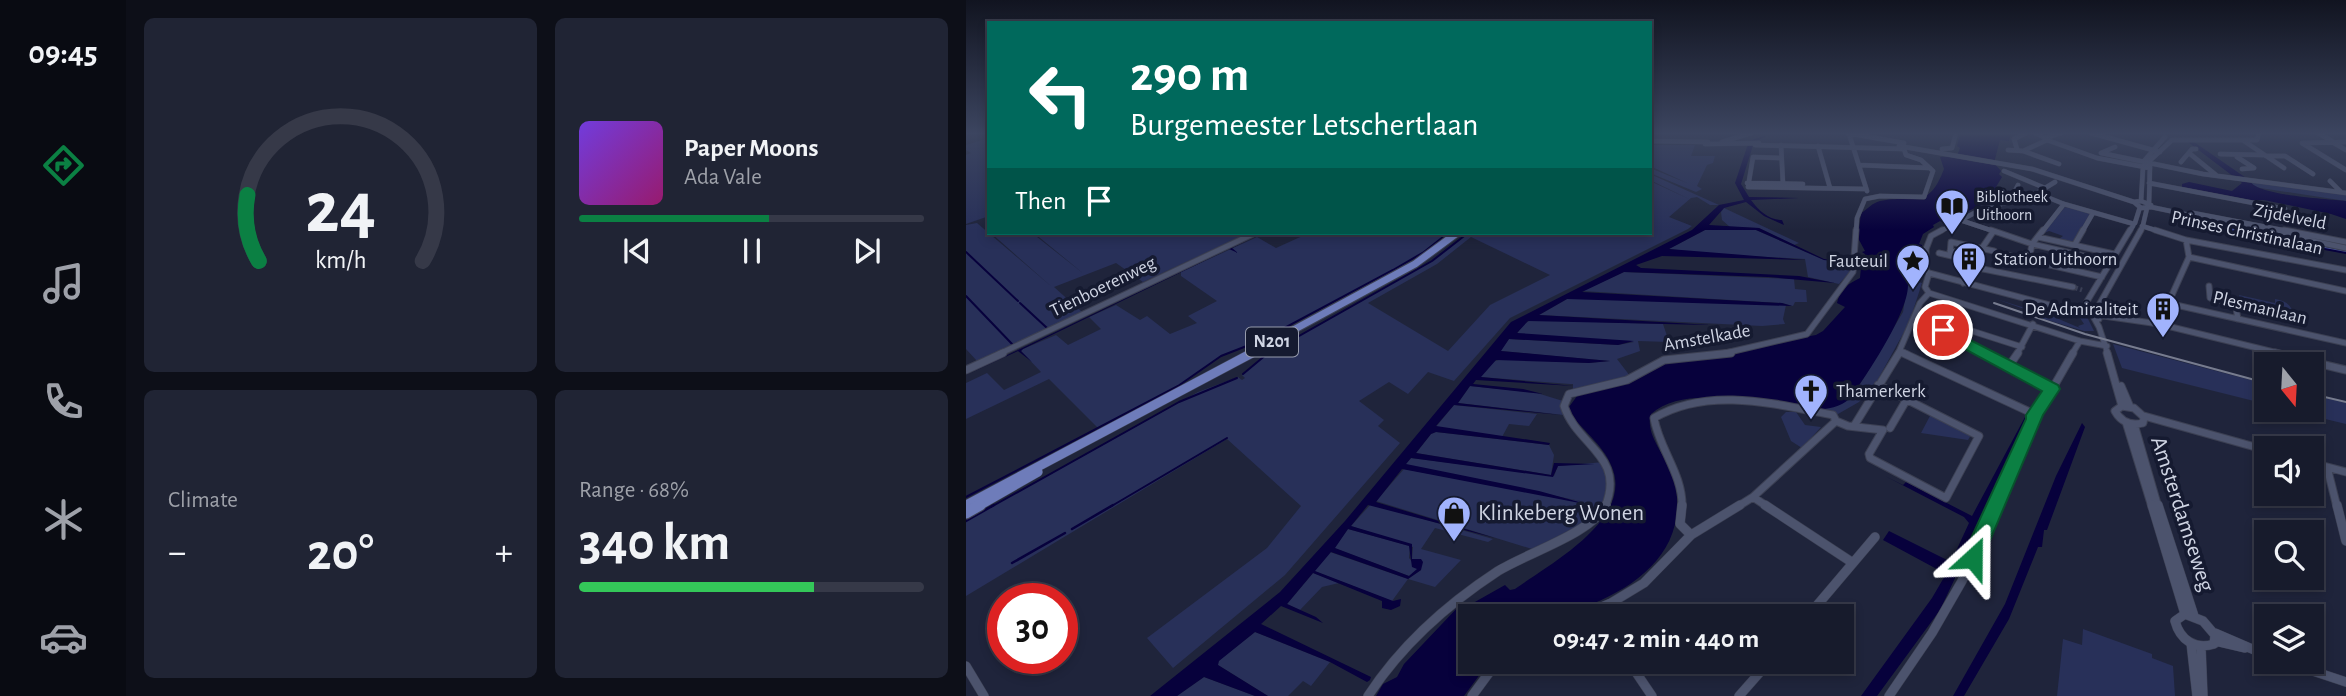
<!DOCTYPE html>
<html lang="en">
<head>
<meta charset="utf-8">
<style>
  :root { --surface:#171b2c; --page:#202434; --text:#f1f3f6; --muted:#9ea1a9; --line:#363948; --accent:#0b8043 }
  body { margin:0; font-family:"Alegreya Sans",sans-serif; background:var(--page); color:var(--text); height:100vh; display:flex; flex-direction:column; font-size:26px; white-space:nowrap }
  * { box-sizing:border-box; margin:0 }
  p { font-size:23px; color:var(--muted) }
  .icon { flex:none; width:38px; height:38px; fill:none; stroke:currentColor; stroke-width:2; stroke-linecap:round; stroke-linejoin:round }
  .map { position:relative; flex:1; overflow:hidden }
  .sheet { display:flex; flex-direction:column; gap:18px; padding:18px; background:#0d0f18; width:840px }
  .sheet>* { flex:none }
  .guide { position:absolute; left:21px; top:21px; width:665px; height:214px; border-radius:0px; box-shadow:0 4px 10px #0003,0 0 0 2px var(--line); background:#00695c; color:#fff; overflow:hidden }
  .needle { width:46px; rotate:162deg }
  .tools { position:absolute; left:1288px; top:352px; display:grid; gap:14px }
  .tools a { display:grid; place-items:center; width:70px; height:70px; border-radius:0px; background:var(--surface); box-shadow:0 4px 10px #0003,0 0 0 2px var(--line); font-size:35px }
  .speed { position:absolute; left:21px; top:583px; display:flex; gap:14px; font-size:35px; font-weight:700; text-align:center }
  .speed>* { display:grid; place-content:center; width:91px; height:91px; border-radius:50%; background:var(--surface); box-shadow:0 4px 10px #0003,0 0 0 2px var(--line); line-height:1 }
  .speed .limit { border:10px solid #d22; background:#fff; color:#111 }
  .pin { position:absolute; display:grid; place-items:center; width:60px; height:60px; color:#fff; margin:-30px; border:4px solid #fff; border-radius:50%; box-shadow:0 2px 7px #0007 }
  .me { position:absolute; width:77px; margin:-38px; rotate:24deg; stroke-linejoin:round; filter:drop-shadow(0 0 5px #0008) }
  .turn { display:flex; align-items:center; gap:24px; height:147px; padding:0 28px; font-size:32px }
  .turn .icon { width:91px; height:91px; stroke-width:2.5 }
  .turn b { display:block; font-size:49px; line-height:60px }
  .then { display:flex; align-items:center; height:66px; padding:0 28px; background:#0003; gap:14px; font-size:26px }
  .big { font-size:52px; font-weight:700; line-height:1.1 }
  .sheet .tile { flex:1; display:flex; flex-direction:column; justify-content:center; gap:10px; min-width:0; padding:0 24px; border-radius:10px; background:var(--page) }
  .sheet .dial { align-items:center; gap:0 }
  .dial svg { height:182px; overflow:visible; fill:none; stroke:var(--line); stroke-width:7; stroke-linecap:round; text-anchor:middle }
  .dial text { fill:var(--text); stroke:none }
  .song { display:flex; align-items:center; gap:21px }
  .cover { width:84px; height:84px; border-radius:10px; background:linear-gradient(135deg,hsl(260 70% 55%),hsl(320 70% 35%)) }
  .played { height:7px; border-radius:4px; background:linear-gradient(90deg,var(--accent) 55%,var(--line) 55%) }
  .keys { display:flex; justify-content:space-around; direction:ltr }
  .heat { display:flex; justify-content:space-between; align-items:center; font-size:38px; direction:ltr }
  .charge { height:10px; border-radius:5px; background:linear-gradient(90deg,#34c759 68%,var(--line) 0) }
  .sheet .tiles { flex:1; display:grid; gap:18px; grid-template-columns:repeat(2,1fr) }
  .trip { position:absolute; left:492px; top:604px; width:396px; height:70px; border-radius:0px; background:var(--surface); box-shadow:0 4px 10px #0003,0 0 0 2px var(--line); font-weight:700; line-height:70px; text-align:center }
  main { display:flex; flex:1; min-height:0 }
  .tab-bar { display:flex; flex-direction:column; width:126px; justify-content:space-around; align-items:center; background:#090b12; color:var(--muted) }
  .tab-bar .icon { width:49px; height:49px }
  .tab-bar .current { color:var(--accent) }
  .tab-bar b { font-size:32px; color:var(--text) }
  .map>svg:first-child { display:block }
  .green { fill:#283059; fill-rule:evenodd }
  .forest { fill:#455292 }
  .water { fill:#07013c; fill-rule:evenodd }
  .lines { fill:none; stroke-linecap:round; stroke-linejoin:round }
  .stream-far1 { stroke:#07013c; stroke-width:2 }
  .stream { stroke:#07013c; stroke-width:2.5 }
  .minor-tunnel { stroke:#393e54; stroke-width:5; stroke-dasharray:5 2.5; stroke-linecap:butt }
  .minor-far3-casing { stroke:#3c4053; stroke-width:5 }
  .minor-far2-casing { stroke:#3c4053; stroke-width:7 }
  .minor-far1-casing { stroke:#3c4053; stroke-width:9 }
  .minor-casing { stroke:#3c4053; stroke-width:10 }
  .major-far2-casing { stroke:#3c4053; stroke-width:9 }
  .major-far1-casing { stroke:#3c4053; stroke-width:10 }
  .major-casing { stroke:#3c4053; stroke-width:13 }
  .minor-far3 { stroke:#4c536d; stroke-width:4.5 }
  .minor-far2 { stroke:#4c536d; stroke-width:5 }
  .minor-far1 { stroke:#4c536d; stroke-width:7 }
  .minor { stroke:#4c536d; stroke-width:9 }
  .major-far2 { stroke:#6e7cba; stroke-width:7 }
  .major-far1 { stroke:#6e7cba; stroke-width:9 }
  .major { stroke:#6e7cba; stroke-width:11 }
  .tram { stroke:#777c8f; stroke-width:2 }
  .route { fill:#0b8043; stroke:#07532c; stroke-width:2 }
  .labels { text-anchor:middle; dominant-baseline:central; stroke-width:7; stroke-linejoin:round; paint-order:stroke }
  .far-poi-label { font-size:16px; fill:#cfd4e3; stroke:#151a30; text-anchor:start }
  .shield { fill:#151a30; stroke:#979cad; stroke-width:2 }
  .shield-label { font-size:18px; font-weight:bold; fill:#cfd4e3 }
  .street-label { font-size:19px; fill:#cfd4e3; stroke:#151a30 }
  .poi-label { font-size:19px; fill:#cfd4e3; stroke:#151a30; text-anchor:start }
  .near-poi-label { font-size:23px; fill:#cfd4e3; stroke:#151a30; text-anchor:start }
  .near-street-label { font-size:23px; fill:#cfd4e3; stroke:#151a30 }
</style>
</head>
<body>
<main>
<nav class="tab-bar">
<b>09:45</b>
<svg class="icon current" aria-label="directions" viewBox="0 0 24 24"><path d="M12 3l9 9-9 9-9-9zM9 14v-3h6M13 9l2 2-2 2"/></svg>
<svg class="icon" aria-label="music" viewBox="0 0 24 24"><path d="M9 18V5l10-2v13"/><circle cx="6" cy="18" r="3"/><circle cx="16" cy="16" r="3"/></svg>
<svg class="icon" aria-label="phone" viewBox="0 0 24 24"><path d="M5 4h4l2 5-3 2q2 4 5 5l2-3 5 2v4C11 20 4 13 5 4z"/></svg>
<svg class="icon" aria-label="climate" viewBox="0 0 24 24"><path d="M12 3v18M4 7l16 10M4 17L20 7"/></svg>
<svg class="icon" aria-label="car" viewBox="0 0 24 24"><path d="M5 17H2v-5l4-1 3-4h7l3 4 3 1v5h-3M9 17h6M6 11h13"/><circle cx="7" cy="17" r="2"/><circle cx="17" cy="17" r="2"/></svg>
</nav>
<section class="sheet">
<div class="tiles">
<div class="tile dial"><svg viewBox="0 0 100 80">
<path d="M14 69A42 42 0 1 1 86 69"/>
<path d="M14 69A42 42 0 0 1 9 40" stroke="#0b8043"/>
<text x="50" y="56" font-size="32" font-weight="700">24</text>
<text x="50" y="72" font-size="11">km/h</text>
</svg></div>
<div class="tile">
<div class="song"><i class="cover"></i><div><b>Paper Moons</b><p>Ada Vale</p></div></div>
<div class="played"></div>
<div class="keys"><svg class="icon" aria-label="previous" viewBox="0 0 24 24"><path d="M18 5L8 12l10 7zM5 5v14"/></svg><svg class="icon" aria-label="pause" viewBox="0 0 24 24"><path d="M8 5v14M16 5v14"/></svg><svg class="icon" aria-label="next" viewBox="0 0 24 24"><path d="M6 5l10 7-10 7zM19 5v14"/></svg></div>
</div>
<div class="tile"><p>Climate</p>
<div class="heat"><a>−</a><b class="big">20°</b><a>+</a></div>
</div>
<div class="tile"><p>Range · 68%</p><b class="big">340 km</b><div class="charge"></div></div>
</div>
</section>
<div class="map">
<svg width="1380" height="696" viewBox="0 0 1380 696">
  <rect width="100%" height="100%" fill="#1f243b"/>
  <path class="green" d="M23,138V216L0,224V155L5,153L0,150V145Z
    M684,145H729L725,156H749L747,163L741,165L731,186L736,189L730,192L684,173V168L721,183L684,166Z
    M684,174L753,205H744L731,197L725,198L703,217L726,226L722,229L544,318L488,381L462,372L442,394L423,382L393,401L418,420L412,426L434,443L319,575L207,668L181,638L301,548L335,506L261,439L0,596V521L232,392L272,377L276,380L279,378L276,375L301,354L466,261L502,233H684V181L723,199L684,180ZM505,237L584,275L524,305L482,351L402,303L471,264Z
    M1285,182L1380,194V201L1288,187Z
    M1099,207L1125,213L1107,243L1093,239L1097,236L1083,231L1076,234Z
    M758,208L833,243L828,245L793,228L764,227L756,220L755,212Z
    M11,223L86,287L25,233H66L118,274L68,233H282L177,282L150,263L88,287L116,312L11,361L0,349V225Z
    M739,230H790L858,260L886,263L884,272L873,284L842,277L839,259L747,254L703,249Z
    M343,233H482L447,259L296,340L255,356L212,386L132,428L83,379L0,419V383L21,373L38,390L75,372L55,351L57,349L90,335L102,345L135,329L123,317L150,305L174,320L181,316L204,334L231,323L222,316L251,301L215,276V272L291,237L310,248Z
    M658,272L828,279L829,289L840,290L841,302H829L827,306L816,303L616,291Z
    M942,279L956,283L943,323L911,381L893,402L872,414L850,409L861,408L890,391L937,312Z
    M1036,294L1120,315L1128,331H1118L1027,304L1086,319L1030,299L1088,317L1114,328L1112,326L1118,324L1114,318Z
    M1273,295L1309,303V299C1323,302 1325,305 1329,319L1279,307L1275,304Z
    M613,298L820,305L817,319L819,324L796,326L573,315L601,299Z
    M565,320L697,324L703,342L672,341L674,351L651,359L664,376L607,390V384H604L514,377L526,362L536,359L623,363L644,361L534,351L543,339L652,345L668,342L551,334L556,325Z
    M1147,344L1300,384V404L1156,368Z
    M504,386L571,393L597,401L598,415L492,403Z
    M1346,395L1380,403V424L1322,410H1346Z
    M488,405L571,414L563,426L543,424L536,437L469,428Z
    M820,412H830L839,425L855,427L836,448L825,441L815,417Z
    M965,414L1005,435L1002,440L955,433Z
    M470,432L583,445L588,455L585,475L450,453L465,434Z
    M445,458L588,476L592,466L638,462C656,517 607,531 566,549L410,501L438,469L624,503L439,465Z
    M405,504L527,539L522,542L469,528L455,549L495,560L469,587L442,579L426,601L348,571L364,552L442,579L455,570L446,559L447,547L385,526Z
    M382,529L444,546L443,558L452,569L443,576L368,548Z
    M347,573L373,583L356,587L334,610L321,604Z
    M1117,629L1186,654V658L1207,666L1209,696H1091L1097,639L1116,645Z
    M289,632L364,662L345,686L337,681L322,696H302L252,665V661Z
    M238,677L289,696H211Z"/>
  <path class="forest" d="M1212,218L1380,251V253L1213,221Z"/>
  <path class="water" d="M807,133L788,142L775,184L783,197L833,198L785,200C793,211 803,220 816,220L818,225L798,216L780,202L758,208L743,225L793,228L858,259L872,261L858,260L790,230H739L703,249L840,260L696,256L670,265L675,268L833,276L869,283L802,277L658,272L616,292L816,303L826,306L601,299L573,315L745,325L562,321L551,333L668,341L652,345L543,339L535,351L644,361L623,363L530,360L515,377L608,386L510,380L507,384L557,389L577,394L504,386L492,403L595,415L488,405L470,426L584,443L583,445L470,432L465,434L450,453L585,475L588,463L629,464L592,466L587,477L445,458L440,464L573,491L624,505L436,469L410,502L529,538L402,505L385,526L446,544V559H455L457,562L455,570L442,579L365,552L349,571L427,601L435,599L434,606L425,610L416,608V601L347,573L321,604L350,617L357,623L315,606L295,624L405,677L404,680L401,682L364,662L289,632L253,661L252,665L302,696H289L238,677L211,696H184L314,592L379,521L545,322L726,230L753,205L778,200L769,183L783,141ZM382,529L443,546L446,567L451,569L443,576L369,548Z
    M1007,133H1052L1044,136L1043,141L1034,140L1028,163L1035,171L1033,174L1036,177L1024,197L1027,199L1012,202L1015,205L978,223L974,221L967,225L968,227L957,234L953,244L956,245L955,262H951L954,271L940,277C953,298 898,380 883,399C847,433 735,370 685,414C678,435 702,458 708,478C724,543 680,582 626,604C616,608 606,615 596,616C567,620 533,616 504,616V662H523L498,696H410L417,684L431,677L438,664L493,606L500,607L539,585L544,590L549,589C582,565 665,521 647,470C640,448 618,431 604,414L603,407L614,392L651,385L695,363L850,335L857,331L879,307L871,303C874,289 882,284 894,278L895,267H902L904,265L899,263V254L896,252L899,251L892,238L895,213C902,209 906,203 914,201C949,194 962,211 978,169L974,157L991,156L994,148L991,146L994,134L1007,135Z
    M1222,142H1228L1283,180C1290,196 1362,199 1380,201V219L1365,214L1298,200H1283L1216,188V184L1223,182L1266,191L1276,183Z
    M296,233L266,248L272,253L263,249L57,349L55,351L66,362L52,351L0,375Z
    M1059,417L1064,419L974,610L911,696H895L966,598L980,574L917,540L923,531L985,562L1003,523L998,517L919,476L937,485L940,482L1006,516Z
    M1116,423L1119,427L1081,530H1078L1076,547H1072L1043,619L998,696H987L1039,604L1090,476Z"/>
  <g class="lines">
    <path class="stream-far1" d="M1216,222L1380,253
      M0,252L52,301
      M0,296L47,345
      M54,303L81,328
      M277,374L301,354L466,261L502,233
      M0,497L212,386L255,356L296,340L427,270L458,252L482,233
      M25,507L213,402L271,378
      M144,507L261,438"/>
    <path class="stream" d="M0,521L28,505
      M106,529L147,505
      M46,563L99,533"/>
    <path class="minor-tunnel" d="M990,257L998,259
      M1107,287L1116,290"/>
    <g class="minor-far3-casing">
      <path id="minor-far3" d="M881,133L938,143
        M1069,133L1080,138L1095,133
        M1125,133L1194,152
        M1352,133L1366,141
        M883,134L901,191
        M1081,140L1131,158L1184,168
        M684,141L742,142
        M1278,141L1318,168
        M756,142L785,133
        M1380,142L1336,143L1380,170
        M1368,143L1380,150
        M739,144L793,143
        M789,145L938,149L940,155L955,160L967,171L958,197L914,196L899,199L891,218L890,232
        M815,145L817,184
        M852,146L864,188
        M933,146L1066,169L1168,202
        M1149,147L1135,153L1237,174L1380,193
        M976,149L986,148L990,133
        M1051,149L1048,139L1060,133
        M1042,150L1057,151L1093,164
        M1057,151L1081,140
        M1223,153L1250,175
        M1254,154L1297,155
        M1300,156H1319L1347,174
        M1271,157L1288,168L1276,169
        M815,158L787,157L782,187L900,189
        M1178,161L1199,137
        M1215,162L1226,149H1230
        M893,165L964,168
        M1038,171L1079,188
        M1364,181L1375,192
        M781,183L837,184
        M1183,183L1319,209
        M1052,185L1049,191L1060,196
        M1071,193L1098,204L1168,224
        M1175,201L1177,167L1206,140H1291L1293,133
        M1183,203L1184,165
        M1185,205L1175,201L1168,202L1175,208L1185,207
        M1185,207L1304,232
        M1227,213L1327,232
        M994,220L1030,232
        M1169,223L1174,207
        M1177,225L1181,208
        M1176,226L1195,232
        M973,232L1012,211L1071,193L1089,182
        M1076,232L1098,204
        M1116,232L1127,213
        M1163,232L1167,226
        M1174,232L1176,228"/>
    </g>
    <g class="minor-far2-casing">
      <path id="minor-far2" d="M1025,230L1066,244L1144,262
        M1189,230L1220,240L1380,270
        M1296,230L1380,248
        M1318,230L1380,242
        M1072,237L1148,254
        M1109,244L1117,230
        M1016,248L1027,232
        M984,251L994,252L995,244
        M973,253L990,257
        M1036,254L1136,277
        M984,255L985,242L1028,251
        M1223,257L1380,291
        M1063,260L1066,244L1077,230
        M1002,266L1107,287
        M963,273L1110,312L1193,324L1316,354
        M997,283L1002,273L1003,258L1015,260
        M1243,286L1244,298L1269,303L1272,319
        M963,293L959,287L963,273L960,271V249L965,236L976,230
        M963,293L1114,341L1141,346
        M1201,303L1380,343
        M1133,319V305L1175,230
        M1193,324L1223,257L1220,240
        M934,351L941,354
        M33,354L289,233
        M755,354L841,334L887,272L890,230
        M932,354L954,303L963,293
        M1022,354L977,330L981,323L1056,347
        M1051,354L1067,324
        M1106,354L1114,341
        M1142,354L1133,327L1120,303L1164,230"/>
    </g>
    <g class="minor-far1-casing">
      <path id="minor-far1" d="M937,353L1068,414
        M1019,353L1086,389
        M1141,353L1156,406
        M1309,353L1380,370
        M1043,366L1052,353
        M0,370L37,353
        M1155,386L1164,407
        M1156,406L1168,408L1178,417L1177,423C1165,426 1155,422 1149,411Z
        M1178,416L1300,450
        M870,421L882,426L917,430L903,454L904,458L980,498L1013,436L912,385
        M1160,422L1186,507
        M1168,424L1192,507
        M888,426L933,353
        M924,428L941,399
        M1346,463L1380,472
        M1361,467L1371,507
        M787,497L802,507
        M639,507C660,456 611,446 598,406L603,394L661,380L698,360L765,353
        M716,507C717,474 693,449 688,418C742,386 809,404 867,415L870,421
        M771,507L787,497L870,421
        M1029,507L1069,419L1068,414L1073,412L1107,353"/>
    </g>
    <g class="minor-casing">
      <path id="minor" d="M716,505L714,524L725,535
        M799,505L887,563
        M1186,505L1219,614
        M1192,505L1228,616
        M1371,505L1380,541
        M1219,614L1237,621L1249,635L1248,644C1229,650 1214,640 1209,621Z
        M615,616L645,603L678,583L725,535L774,505
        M842,616L909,537
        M1249,633L1300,655
        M1249,641L1279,648
        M1225,643L1231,696
        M1235,647L1237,696
        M663,662L686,696
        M1320,662L1380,682
        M0,666L18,696
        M402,696C436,644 480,605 532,571C561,553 626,533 640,505
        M506,696L531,662
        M773,696L803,662
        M923,696L966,633L996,581L1030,505"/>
    </g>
    <g class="major-far2-casing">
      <path id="major-far2" d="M283,354L449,264L491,233"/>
    </g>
    <g class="major-far1-casing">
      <path id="major-far1" d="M0,505L286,353
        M11,507L72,472"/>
    </g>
    <g class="major-casing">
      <path id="major" d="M0,513L14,505"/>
    </g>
    <use href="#minor-far3" class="minor-far3"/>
    <use href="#minor-far2" class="minor-far2"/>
    <use href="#minor-far1" class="minor-far1"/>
    <use href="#minor" class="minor"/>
    <use href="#major-far2" class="major-far2"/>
    <use href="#major-far1" class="major-far1"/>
    <use href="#major" class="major"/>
    <path class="tram" d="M1028,303L1119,334L1300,383
      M1346,394L1380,402"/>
  </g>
  <linearGradient id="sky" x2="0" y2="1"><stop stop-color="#111420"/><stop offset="0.58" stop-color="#3c4560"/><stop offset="1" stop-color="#3c4560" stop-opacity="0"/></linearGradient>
  <rect width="1380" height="230" fill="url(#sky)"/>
  <path class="route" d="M977,326L1092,385L1094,389L1077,415L1014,564L1007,567L999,564L996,558L1060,419V415L1076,391L971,334L969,330L971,327Z"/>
  <defs>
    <g id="library-pin" transform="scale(1.75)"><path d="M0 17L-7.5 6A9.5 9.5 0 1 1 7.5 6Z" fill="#a1b3fd" stroke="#151a30"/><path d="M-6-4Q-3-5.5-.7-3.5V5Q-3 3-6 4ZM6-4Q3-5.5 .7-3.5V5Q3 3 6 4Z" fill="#111"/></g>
    <g id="building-pin" transform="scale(1.75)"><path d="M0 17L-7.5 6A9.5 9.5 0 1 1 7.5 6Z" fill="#a1b3fd" stroke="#151a30"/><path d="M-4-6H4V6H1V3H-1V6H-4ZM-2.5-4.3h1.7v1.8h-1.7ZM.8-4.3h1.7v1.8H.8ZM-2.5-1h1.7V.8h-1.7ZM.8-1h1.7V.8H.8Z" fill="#111"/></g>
    <g id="sight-pin" transform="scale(1.75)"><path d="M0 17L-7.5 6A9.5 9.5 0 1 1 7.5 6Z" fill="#a1b3fd" stroke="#151a30"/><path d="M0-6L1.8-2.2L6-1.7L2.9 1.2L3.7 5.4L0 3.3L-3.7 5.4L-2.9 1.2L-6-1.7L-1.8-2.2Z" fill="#111"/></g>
    <g id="church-pin" transform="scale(1.75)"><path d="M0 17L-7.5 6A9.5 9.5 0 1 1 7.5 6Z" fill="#a1b3fd" stroke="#151a30"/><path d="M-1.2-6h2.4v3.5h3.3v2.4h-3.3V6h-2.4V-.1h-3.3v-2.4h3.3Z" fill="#111"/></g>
    <g id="shop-pin" transform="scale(1.75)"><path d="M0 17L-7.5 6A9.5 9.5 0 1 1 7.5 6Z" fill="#a1b3fd" stroke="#151a30"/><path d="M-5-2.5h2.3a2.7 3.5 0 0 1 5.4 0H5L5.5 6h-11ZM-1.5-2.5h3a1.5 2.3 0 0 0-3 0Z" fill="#111"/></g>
  </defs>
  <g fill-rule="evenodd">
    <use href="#library-pin" x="986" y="206"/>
    <use href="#building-pin" x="1003" y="259"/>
    <use href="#sight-pin" x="947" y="261"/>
    <use href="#building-pin" x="1197" y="309"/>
    <use href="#church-pin" x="845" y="391"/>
    <use href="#shop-pin" x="488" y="513"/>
  </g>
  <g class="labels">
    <g class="far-poi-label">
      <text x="1010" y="197">Bibliotheek<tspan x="1010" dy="18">Uithoorn</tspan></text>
    </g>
    <rect class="shield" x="280" y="327.5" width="52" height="29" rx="5"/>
    <g class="shield-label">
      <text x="306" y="342">N201</text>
    </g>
    <g class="street-label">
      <text transform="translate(1324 217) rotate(11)">Zijdelveld</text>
      <text transform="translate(1281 233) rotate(12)">Prinses Christinalaan</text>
      <text transform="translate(137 287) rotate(-26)">Tienboerenweg</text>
      <text transform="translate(1294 308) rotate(13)">Plesmanlaan</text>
      <text transform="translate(741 338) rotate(-10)">Amstelkade</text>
    </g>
    <g class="poi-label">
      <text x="1028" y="259">Station Uithoorn</text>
      <text x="922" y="261" text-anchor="end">Fauteuil</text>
      <text x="1172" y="309" text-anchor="end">De Admiraliteit</text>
      <text x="870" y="391">Thamerkerk</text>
    </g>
    <g class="near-poi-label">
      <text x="512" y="513">Klinkeberg Wonen</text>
    </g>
    <g class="near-street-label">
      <text transform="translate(1216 514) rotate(72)">Amsterdamseweg</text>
    </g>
  </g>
</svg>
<div class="tools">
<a><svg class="needle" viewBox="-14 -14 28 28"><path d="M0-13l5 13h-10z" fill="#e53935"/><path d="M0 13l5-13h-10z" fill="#9ea1a9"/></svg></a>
<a><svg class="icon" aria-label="sound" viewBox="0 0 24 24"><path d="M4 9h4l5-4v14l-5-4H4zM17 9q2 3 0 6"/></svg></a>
<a><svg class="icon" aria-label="search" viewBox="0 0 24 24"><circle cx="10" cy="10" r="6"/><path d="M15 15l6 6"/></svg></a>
<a><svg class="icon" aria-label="layers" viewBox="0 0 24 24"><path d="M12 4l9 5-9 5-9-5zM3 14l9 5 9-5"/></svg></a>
</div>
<div class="speed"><div class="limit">30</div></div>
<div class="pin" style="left:977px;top:330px;background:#d93025"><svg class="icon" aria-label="arrive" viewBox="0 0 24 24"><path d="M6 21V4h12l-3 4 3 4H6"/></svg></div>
<svg class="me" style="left:1007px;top:558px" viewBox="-20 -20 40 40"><path d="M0-17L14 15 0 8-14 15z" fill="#0b8043" stroke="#fff" stroke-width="4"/></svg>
<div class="trip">09:47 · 2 min · 440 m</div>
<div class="guide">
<div class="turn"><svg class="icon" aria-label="left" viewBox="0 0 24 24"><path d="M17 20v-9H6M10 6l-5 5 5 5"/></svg><div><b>290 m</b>Burgemeester Letschertlaan</div></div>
<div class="then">Then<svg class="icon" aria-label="arrive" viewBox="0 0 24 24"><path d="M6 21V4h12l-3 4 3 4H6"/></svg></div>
</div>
</div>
</main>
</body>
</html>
